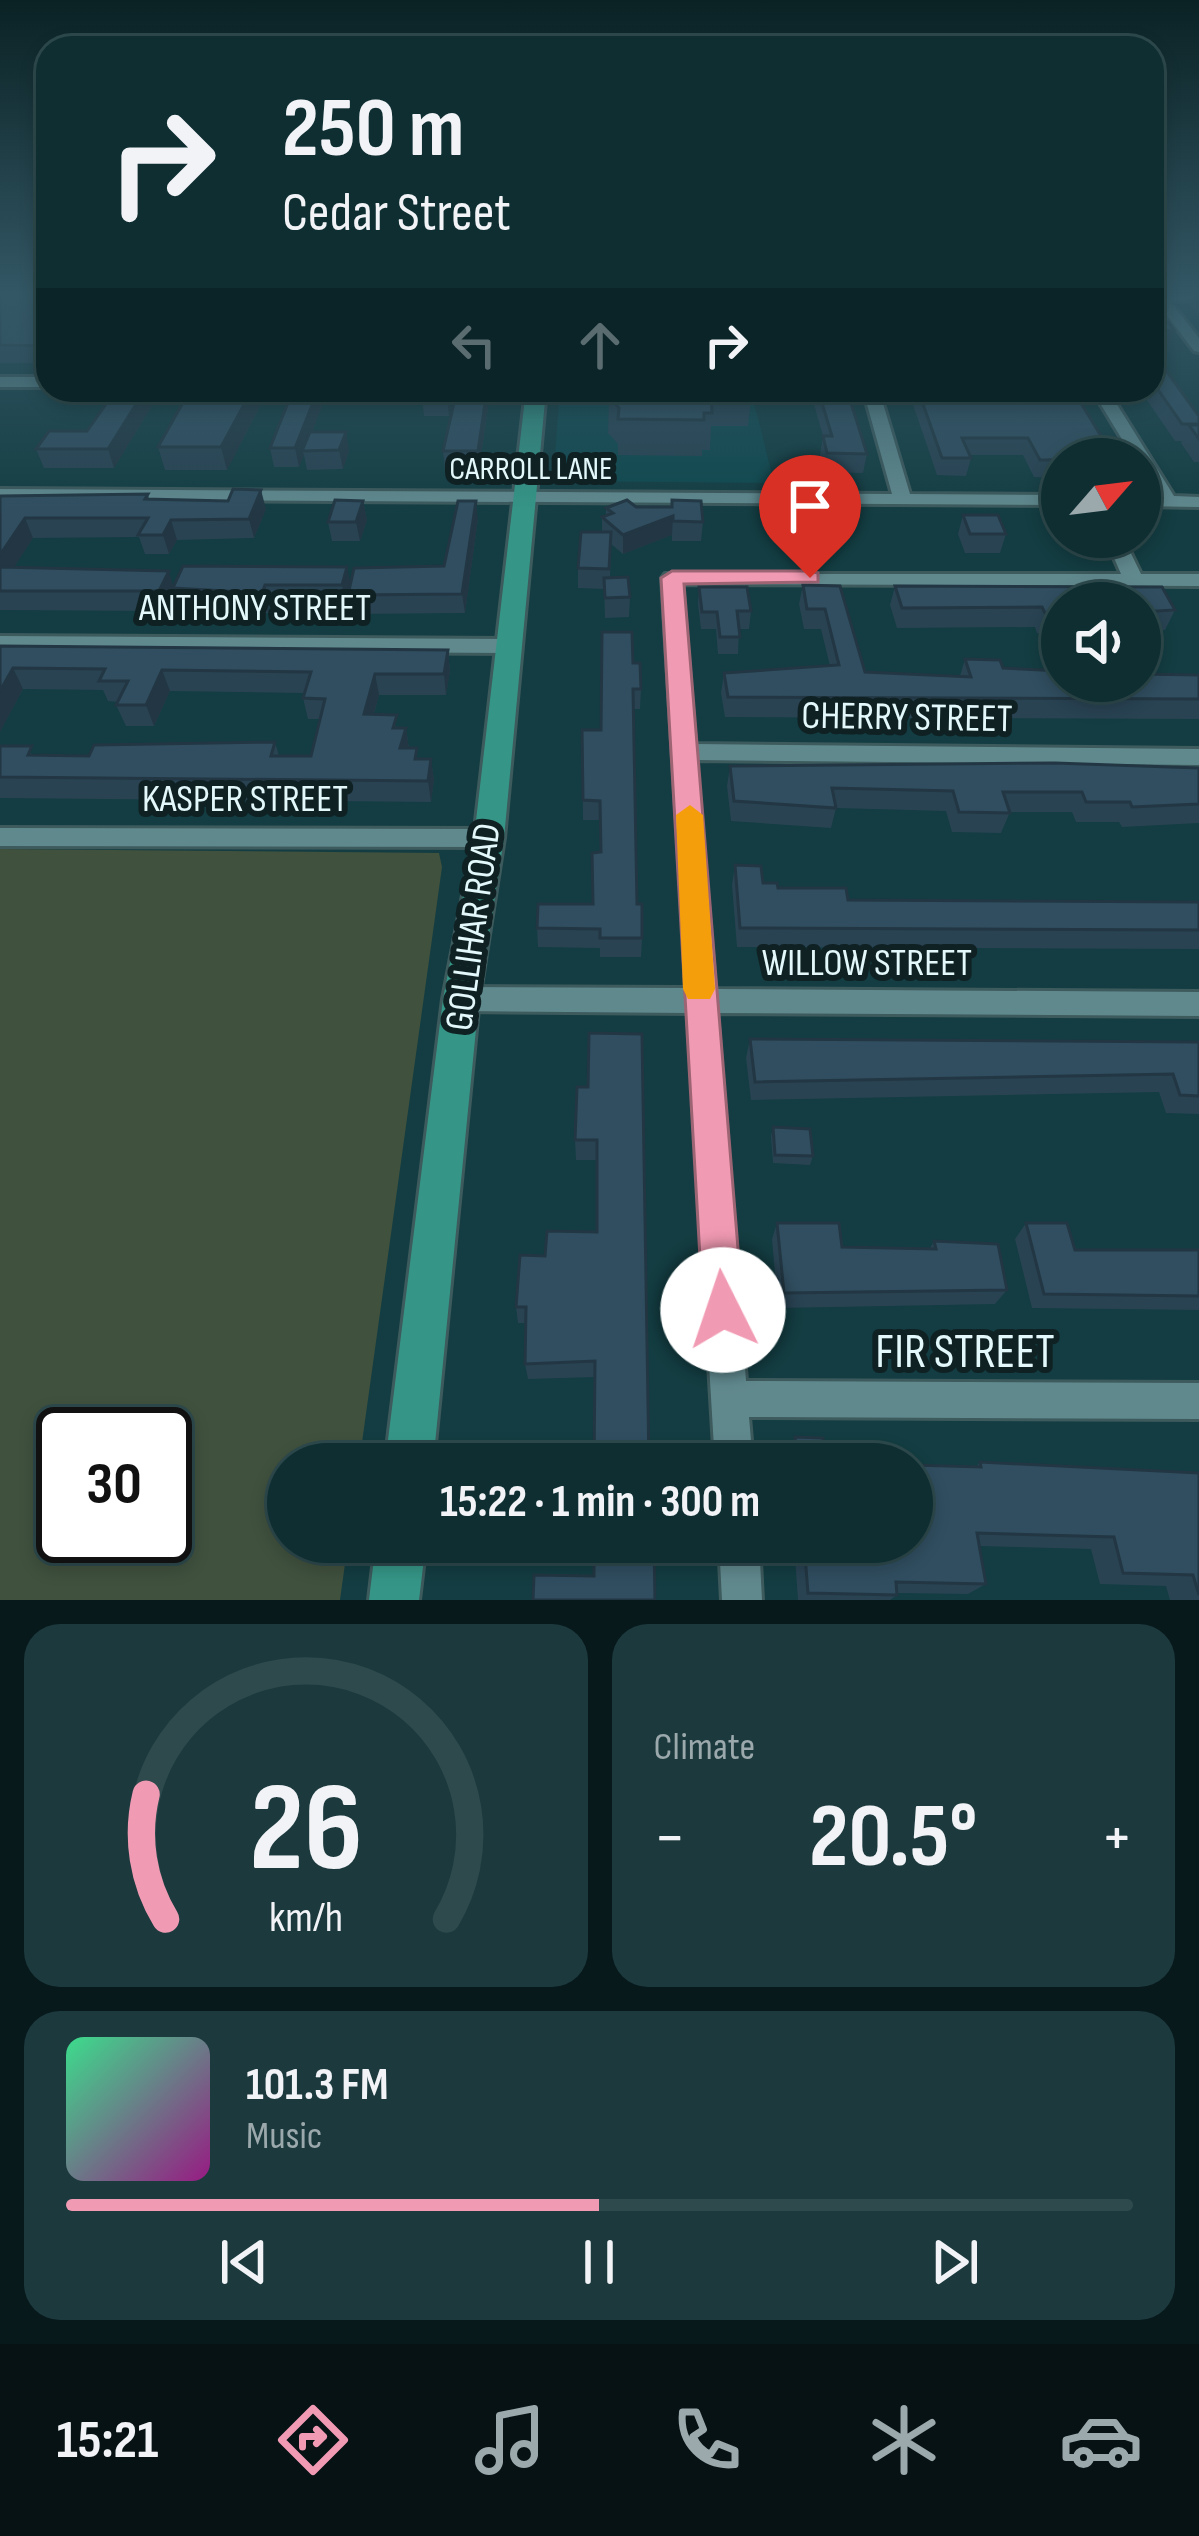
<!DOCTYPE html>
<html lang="en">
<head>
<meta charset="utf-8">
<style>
  :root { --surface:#0e2e32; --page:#1c3a3e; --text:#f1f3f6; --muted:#9ba8ac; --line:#2e4a4d; --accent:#f19ab3 }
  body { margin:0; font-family:"Sofia Sans Condensed",sans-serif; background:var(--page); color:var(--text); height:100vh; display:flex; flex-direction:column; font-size:45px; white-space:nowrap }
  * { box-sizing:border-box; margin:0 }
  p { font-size:39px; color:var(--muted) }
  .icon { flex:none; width:66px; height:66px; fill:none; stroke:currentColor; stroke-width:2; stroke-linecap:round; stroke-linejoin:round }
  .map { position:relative; height:1600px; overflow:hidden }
  .sheet { display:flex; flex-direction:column; gap:24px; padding:24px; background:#08191c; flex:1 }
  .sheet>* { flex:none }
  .banner { position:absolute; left:36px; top:36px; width:1128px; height:366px; border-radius:36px; box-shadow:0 6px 18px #0003,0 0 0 3px var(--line); background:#0e2e32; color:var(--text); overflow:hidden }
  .needle { width:78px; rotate:62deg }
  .buttons { position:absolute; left:1041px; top:438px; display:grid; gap:24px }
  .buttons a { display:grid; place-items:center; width:120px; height:120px; border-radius:50%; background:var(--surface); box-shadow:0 6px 18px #0003,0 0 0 3px var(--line); font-size:60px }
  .speed { position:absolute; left:36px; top:1407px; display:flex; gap:24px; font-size:60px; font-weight:700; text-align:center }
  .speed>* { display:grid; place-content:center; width:156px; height:156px; border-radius:50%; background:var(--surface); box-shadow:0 6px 18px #0003,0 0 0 3px var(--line); line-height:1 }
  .speed .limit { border:6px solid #111; border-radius:18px; background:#fff; color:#111 }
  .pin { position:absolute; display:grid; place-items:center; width:102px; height:102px; color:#fff; margin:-123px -51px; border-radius:50% 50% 50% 0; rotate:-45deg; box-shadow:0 0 12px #0007 }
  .pin .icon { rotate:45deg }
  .me { position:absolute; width:132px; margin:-66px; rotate:356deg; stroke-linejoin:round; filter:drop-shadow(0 0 9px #0008) }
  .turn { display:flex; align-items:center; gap:42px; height:252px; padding:0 48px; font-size:54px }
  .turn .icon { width:156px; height:156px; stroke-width:2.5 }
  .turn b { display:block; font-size:84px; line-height:102px }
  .lanes { display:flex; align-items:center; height:114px; padding:0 48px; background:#0003; justify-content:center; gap:60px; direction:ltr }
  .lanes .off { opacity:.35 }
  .big { font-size:90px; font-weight:700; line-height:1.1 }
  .sheet .tile { flex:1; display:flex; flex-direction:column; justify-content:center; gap:18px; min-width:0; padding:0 42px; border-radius:36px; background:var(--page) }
  .sheet .dial { align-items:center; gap:0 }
  .dial svg { height:312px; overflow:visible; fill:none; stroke:var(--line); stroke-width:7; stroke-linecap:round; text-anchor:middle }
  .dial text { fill:var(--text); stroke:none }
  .song { display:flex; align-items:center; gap:36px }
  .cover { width:144px; height:144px; border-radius:18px; background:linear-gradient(135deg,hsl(150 70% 55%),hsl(310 70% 35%)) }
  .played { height:12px; border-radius:6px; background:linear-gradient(90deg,var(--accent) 50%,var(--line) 50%) }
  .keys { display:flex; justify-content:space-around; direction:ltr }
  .heat { display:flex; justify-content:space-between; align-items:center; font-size:66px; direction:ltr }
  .sheet .tiles { flex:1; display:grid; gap:24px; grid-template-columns:1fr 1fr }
  .tile:last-child { grid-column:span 2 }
  .trip { position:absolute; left:267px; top:1443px; width:666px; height:120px; border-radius:60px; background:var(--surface); box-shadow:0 6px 18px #0003,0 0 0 3px var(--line); font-weight:700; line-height:120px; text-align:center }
  .dock { display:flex; height:192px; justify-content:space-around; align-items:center; background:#061214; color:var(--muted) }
  .dock .icon { width:84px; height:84px }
  .dock .active { color:var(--accent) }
  .dock b { font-size:54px; color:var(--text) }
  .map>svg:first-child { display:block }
  .built { fill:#0f484e }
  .green { fill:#40513e; fill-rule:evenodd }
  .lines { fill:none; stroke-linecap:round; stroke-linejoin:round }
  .minor-casing { stroke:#3d5a5d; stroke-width:6 }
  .major-casing { stroke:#3d5a5d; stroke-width:6 }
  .minor { fill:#60898e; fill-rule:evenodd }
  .major { fill:#359687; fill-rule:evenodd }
  .wall { fill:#294353 }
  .shaded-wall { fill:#223743 }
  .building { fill:#304e60; stroke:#223743; stroke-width:3 }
  .route { fill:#f19ab3; stroke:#9d6474; stroke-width:3 }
  .slow { fill:#f59e0b }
  .labels { text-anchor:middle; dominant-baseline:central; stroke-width:12; stroke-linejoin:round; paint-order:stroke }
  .far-street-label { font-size:33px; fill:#e2f8fa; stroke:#102123 }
  .street-label { font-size:39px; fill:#e2f8fa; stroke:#102123 }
  .near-street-label { font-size:48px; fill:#e2f8fa; stroke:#102123 }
</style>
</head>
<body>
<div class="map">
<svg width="1199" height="1600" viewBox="0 0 1199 1600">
  <rect width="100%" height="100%" fill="#133d42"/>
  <path class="built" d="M560,390H751L774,483L553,481Z"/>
  <path class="green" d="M0,849L439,853L442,867L359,1464H288V1542H348L340,1600H0ZM63,1434H165V1536H63Z"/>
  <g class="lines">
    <g class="minor-casing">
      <path id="minor" d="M1171,291H1199V298L1171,302L1199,338V352L1194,351L1156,301Z
        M0,377H48V387H0Z
        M863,390H879L910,494L1062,495V505L0,499V489L892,494Z
        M1092,390H1108L1174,496L1199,497V507L1140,506V496H1156L1140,469V459H1134Z
        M1105,537H1123L1141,574H1199V586L682,584L695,744L1199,749V765L696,760L715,989L1199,992V1016L717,1013L746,1381L1199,1383V1419L749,1417L753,1464H715L688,1013L461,1011L451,1008L447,999L451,990L461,987L687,988L662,578L665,574H1121Z
        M0,636L509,639L519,646L509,653L0,650Z
        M0,828L489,829L498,831L501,838L498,845L489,847L0,846Z
        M719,1542H759L762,1600H722Z"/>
    </g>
    <g class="major-casing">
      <path id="major" d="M526,390H546L504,838L479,999L433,1464H385L443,999L474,838Z
        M376,1542H426L419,1600H369Z"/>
    </g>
    <use href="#minor" class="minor"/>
    <use href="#major" class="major"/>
  </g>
  <path class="wall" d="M0,291H48V363H0Z
    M1195,291H1199V316L1190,305Z
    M1152,351L1199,416V462H1194L1181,443L1182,441H1175L1140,390H1152Z
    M116,390H153L156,399L114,468H44L36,449L87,431Z
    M190,390H261L263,400L227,470H165L158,447Z
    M293,390H322L324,400L312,432L349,451L343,469L307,470L304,455L299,467H274L270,448Z
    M423,390H454L449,416H424L422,397Z
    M457,390H488L489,401L479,469H445L443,451Z
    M613,390H752L748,426H711L710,450H702V456L618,455V444L608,433L609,397Z
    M810,390H847L867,454L863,473L824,472L820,455L823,436Z
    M908,390H1073L1062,459V478L1034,477L1023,455H969L971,458L966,476L937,475Z
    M148,494L149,499L266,509L254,538L177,540L169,554H145L139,537L33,538L14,567L174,586L347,567L350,584L444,566L478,519L465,613L352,614L348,597L346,604L270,605L268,613L180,608L175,592L166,611L0,610V496Z
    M363,501L367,520L360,541H332L328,522Z
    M672,507L703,522L701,541H672V535L623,554L611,544L610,578L630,597L629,617L605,618L604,589L578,588V568L602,532V517L606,516V508Z
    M963,515L1006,534L1000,553H965L958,534Z
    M803,585L840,586L865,672L960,676L965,659L1003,668L1199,675V719L725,717L721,693L724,673L830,666L821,629H804L799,604Z
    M895,586L1162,587L1175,610L1165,630L1140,631V603H1062V633H1037L1035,627L897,628L890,605Z
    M699,587L751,611L749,629H739L738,654H718L716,629H701L698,604Z
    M0,646L448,650L450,671L446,695H379L374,714L399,728H406L409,748L418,759H431L434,780L431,802L0,798V746L37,755L89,756L275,742L279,756H311L320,719H308L303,698L304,693L170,691L154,726H126L116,705L118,702L108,701L103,690L23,689L0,732Z
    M633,663L641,689L640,709H633L637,904L642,938L641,957H600V948L538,947L537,928L593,904L601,852L600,820H583L582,730H601Z
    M730,766L1199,768V823L1122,827L1119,822H1076L1072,812H1010L1001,833L952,832L946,811L836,808L831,828L731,821L727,786Z
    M735,865L763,883L778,888L848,900L1199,902V949L737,947L732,885Z
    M642,1034L595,1377L528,1379L525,1364L526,1323H518L516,1307L545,1256L597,1232V1160H576L575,1140L588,1087Z
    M750,1039L1199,1042V1114L1166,1113L1159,1092L751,1100L746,1058Z
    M773,1127L813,1156L810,1165L773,1163L771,1136Z
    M777,1223L842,1247L930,1248L934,1241L1007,1290L995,1304L778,1308L772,1239Z
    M1026,1223L1075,1250H1199V1310L1032,1308L1015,1239Z
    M795,1437L825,1464H788L787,1453Z
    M980,1462L1199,1473V1600H1170L1166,1586L1100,1584L1091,1549L979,1546L986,1584L968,1594L897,1593V1595L890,1600H798L794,1542H912Z"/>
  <path class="shaded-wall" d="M1174,330L1168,345L1152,348V332Z
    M145,390H153L156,399L114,468L108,449Z
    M252,390H261L263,400L227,470L221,447Z
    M318,390H322L324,400L305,451H302L304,455L299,467L295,448Z
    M448,390H454L449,416L447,397Z
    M487,390L489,401L479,469L478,451Z
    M346,432L349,451L343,469L339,450Z
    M261,490L266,509L254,538L249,519Z
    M363,501L367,520L360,541L356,522Z
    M476,501L478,519L465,613L462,594Z
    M673,516L672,535L623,554V535Z
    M25,518L33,538L2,586L0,582V555Z
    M171,520L177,540L169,554L163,535Z
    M347,567L351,586L346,604L342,585Z
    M169,571L175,592L166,611L159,591Z
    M265,585L270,605L268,613L262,593Z
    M448,650L450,671L446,695L444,674Z
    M13,668L23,689L0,732V691Z
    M162,670L170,691L154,726L146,705Z
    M375,674L379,695L368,735L364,714Z
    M406,728L409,749L400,748Z
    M431,759L434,780L431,802L428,781Z"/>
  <path class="building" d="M0,291H48V346L0,345Z
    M1152,300L1157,308L1155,324L1168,322L1174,330L1152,332Z
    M1152,351L1199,416V424H1182L1152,381Z
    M116,390H145L108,449H36L49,431H87Z
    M190,390H252L221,447H158Z
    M293,390H318L295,448H270Z
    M423,390H448L447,397H422Z
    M457,390H487L478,451H443Z
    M613,390H752H711L712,413H704V420L618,419L619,408L609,397Z
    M818,390H847L867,454L827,453L823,436H832Z
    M918,390H1073L1115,459L1040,460L1028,438H962L971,458H942Z
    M1189,425H1199V439Z
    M310,432H346L339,450L302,451Z
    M233,489L261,490L249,519L171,520L163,535H138L148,518H25L0,555V496L148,494L145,499L228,501Z
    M335,500L363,501L356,522H328Z
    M627,500L636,507H672V500L701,501L703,522L673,521V516L623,535L602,517L613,513L606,508Z
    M458,501H476L462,594L348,595L354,568L444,566Z
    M963,515H998L1006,534H970Z
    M581,532H611L609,569L578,568Z
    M183,566L347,567L342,585H265L262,593L173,588Z
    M0,567L169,571L159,591H0Z
    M628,577L630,597L605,598L604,578Z
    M803,585L840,586L865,672L971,677L965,659L1000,660L1003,668L1062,671V681H1140V674L1199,675V699L728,697L724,673L839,665L825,609H807Z
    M895,586L1162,587L1175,610L1140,612V603H1062V613H1045L1042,607L902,608Z
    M699,587H747L751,611H737L740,637H720L717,612H702Z
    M602,632H632L633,663H640L641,689H633L637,904H642V938H600V929L537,928L538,904H593L592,853L601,852L600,801L583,800L582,730H601Z
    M0,646L448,650L444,674H375L364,714L397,715L393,728H406L400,748H417L415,759H431L428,781L0,777V746H32L28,755L89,756L94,745L275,742L271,756H311L325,699L303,698L311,672L162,670L146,705H116L128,681H99L105,669L13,668L0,691Z
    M1055,763L1199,768V804L1132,807L1130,802H1086L1082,792H1003L1010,813L959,812L953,791L832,788L836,808L734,801L730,766Z
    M735,865L761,866L763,883H777L778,888H846L848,900L1199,902V930L740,928Z
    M589,1033L642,1034L649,1464H594L595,1361L525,1364L526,1307H516L520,1255L545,1256L547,1231L597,1232V1140H575L577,1087H588Z
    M750,1039L1199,1042V1096L1180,1095L1173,1074L755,1082Z
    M773,1127L810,1129L813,1156L775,1155Z
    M777,1223H839L842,1247L936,1249L934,1241L998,1244L1007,1290L784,1293Z
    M1026,1223H1067L1075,1250H1199V1296L1044,1294Z
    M795,1437L823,1438L825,1464H797Z
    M980,1462L1199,1473V1595L1193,1575L1123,1573L1114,1537L977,1533L986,1584L896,1582L897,1595L808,1593L804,1542H912V1465L981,1467Z
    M594,1542H654L655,1600H533L534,1575L594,1576Z"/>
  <linearGradient id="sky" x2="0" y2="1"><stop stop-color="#0a2224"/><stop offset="0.57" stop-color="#335765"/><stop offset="1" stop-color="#335765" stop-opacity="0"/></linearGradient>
  <rect width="1199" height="515" fill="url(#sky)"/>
  <path class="route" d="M810,571L818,573V582L684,584L743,1310L737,1324L723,1330L709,1324L703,1310L661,578L672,571Z"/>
  <path class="slow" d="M690,805L703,815L715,989L710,999H688L683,989L676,815Z"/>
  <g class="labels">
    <g class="far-street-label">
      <text x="531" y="469">CARROLL LANE</text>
    </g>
    <g class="street-label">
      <text x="255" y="608">ANTHONY STREET</text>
      <text transform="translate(907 718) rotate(1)">CHERRY STREET</text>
      <text x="245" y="799">KASPER STREET</text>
      <text transform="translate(474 927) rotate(-82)">GOLLIHAR ROAD</text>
      <text x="867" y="963">WILLOW STREET</text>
    </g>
    <g class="near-street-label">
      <text x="965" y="1352">FIR STREET</text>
    </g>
  </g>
</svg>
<div class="buttons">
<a><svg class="needle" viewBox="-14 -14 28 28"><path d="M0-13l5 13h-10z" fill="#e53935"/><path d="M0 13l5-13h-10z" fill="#9ba8ac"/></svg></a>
<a><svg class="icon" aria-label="sound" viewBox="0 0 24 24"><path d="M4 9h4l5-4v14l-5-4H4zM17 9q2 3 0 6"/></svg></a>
</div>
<div class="speed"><div class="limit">30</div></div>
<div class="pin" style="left:810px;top:578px;background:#d93025"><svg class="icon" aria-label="arrive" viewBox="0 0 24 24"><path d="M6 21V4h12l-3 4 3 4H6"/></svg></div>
<svg class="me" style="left:723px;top:1310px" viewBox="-20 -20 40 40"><circle r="19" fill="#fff"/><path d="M0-13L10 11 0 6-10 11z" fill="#f19ab3"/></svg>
<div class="trip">15:22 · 1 min · 300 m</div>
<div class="banner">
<div class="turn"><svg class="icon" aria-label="right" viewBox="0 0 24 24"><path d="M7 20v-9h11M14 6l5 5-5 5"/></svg><div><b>250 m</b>Cedar Street</div></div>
<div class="lanes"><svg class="icon off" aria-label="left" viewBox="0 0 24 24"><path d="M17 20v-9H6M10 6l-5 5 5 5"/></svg><svg class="icon off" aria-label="ahead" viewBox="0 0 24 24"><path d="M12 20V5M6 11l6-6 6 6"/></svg><svg class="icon" aria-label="right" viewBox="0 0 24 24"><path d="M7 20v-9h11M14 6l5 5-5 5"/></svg></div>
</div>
</div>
<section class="sheet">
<div class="tiles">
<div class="tile dial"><svg viewBox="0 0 100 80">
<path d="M14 69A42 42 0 1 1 86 69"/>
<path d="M14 69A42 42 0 0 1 9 37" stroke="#f19ab3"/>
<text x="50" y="56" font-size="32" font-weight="700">26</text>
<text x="50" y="72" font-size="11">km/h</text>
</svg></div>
<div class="tile"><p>Climate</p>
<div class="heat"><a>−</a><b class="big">20.5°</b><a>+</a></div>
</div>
<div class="tile">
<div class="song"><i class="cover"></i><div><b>101.3 FM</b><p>Music</p></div></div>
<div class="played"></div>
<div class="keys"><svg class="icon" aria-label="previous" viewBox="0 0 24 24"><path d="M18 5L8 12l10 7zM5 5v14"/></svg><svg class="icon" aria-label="pause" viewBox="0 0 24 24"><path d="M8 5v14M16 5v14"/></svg><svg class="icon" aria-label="next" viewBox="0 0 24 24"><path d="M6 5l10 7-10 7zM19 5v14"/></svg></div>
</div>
</div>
</section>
<nav class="dock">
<b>15:21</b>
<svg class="icon active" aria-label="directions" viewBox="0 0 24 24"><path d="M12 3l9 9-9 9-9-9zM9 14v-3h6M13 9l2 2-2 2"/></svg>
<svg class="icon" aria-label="music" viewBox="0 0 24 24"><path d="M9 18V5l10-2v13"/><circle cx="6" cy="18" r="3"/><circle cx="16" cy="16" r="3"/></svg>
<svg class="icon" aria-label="phone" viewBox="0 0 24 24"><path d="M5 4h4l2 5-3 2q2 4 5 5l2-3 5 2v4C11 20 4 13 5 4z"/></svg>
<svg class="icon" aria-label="climate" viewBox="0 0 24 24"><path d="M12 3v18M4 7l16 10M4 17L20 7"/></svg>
<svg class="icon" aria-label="car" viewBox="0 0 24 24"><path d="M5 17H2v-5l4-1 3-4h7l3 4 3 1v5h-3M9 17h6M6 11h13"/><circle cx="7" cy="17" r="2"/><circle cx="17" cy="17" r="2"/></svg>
</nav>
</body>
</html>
